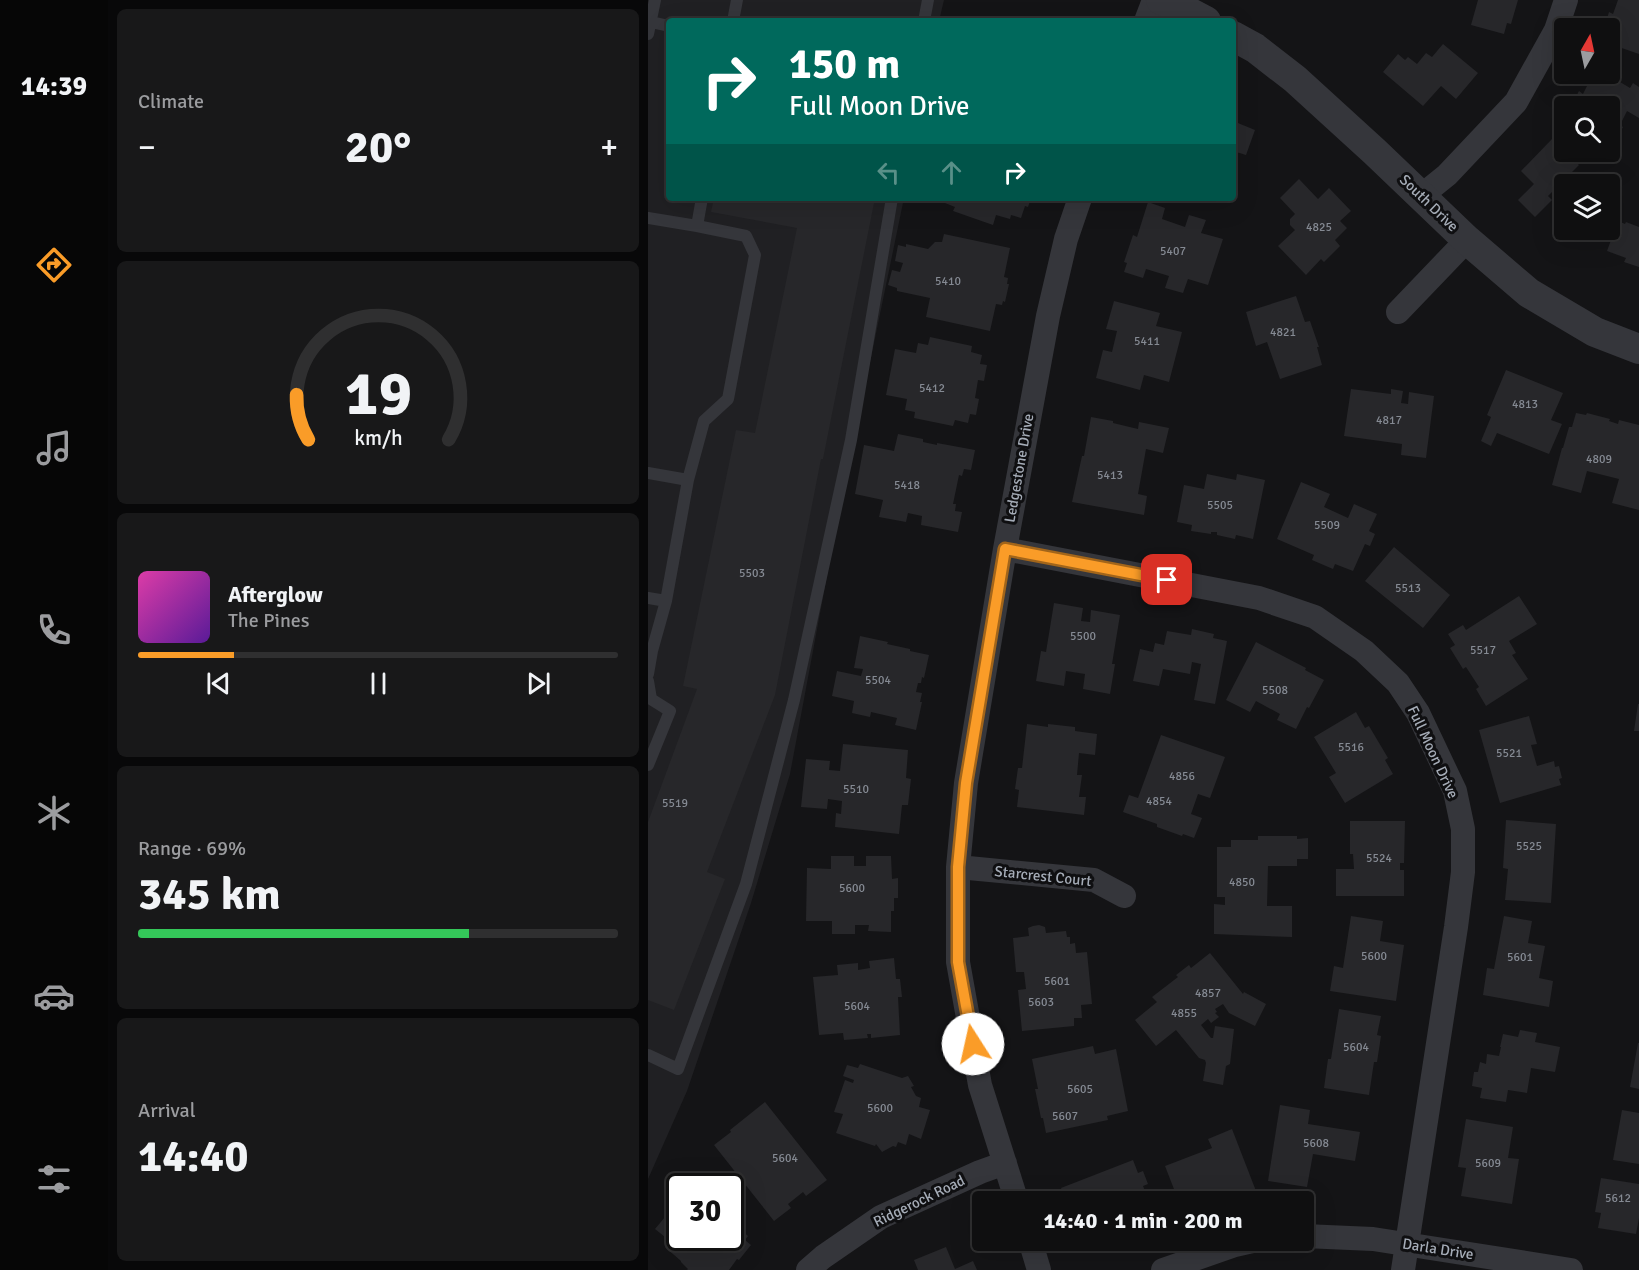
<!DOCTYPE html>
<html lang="en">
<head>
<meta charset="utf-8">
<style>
  :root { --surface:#0f0f10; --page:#181819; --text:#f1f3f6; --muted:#9b9c9f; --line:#2f2f30; --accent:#fa9c28 }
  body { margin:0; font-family:Signika,sans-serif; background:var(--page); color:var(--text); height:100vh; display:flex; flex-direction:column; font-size:22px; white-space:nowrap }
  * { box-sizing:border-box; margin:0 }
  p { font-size:20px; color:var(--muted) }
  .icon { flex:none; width:33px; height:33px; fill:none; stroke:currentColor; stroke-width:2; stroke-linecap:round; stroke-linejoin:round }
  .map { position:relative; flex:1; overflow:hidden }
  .panel { display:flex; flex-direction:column; gap:9px; padding:9px; background:#080809; width:540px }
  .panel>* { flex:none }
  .banner { position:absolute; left:18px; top:18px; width:570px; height:183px; border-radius:6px; box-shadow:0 6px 24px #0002,0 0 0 2px var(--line); background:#00695c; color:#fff; overflow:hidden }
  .needle { width:39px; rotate:9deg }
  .buttons { position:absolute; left:906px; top:18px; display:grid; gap:12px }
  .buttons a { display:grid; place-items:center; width:66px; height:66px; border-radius:6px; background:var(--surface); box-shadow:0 6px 24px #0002,0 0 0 2px var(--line); font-size:30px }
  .speed { position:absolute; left:18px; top:1173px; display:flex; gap:12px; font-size:30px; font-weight:700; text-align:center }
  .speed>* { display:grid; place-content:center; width:78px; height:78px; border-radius:50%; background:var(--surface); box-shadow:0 6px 24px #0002,0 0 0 2px var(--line); line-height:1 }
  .speed .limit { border:3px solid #111; border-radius:9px; background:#fff; color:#111 }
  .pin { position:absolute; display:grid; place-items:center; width:51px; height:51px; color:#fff; margin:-26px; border-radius:12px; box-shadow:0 3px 9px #0006 }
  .me { position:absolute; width:66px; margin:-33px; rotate:350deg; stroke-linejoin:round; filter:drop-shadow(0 0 4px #0008) }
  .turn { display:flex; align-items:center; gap:21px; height:126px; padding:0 24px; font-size:27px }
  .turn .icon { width:78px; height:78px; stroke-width:2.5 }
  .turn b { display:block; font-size:42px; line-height:51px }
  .lanes { display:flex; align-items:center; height:57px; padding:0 24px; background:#0003; justify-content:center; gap:30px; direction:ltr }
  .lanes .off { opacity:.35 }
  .big { font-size:45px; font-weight:700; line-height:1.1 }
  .panel .card { flex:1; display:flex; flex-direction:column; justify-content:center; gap:9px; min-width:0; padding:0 21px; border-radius:9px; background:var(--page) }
  .panel .dial { align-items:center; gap:0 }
  .dial svg { height:156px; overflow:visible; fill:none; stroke:var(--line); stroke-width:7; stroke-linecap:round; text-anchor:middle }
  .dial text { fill:var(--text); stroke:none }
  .song { display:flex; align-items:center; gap:18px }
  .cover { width:72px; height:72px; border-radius:9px; background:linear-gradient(135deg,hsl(320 70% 55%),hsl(270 70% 35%)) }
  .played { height:6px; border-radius:3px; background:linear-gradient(90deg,var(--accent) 20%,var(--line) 20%) }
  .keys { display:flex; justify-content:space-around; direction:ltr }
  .heat { display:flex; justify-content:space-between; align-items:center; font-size:33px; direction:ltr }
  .charge { height:9px; border-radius:4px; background:linear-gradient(90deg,#34c759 69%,var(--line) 0) }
  .trip { position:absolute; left:324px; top:1191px; width:342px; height:60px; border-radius:6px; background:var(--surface); box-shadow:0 6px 24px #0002,0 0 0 2px var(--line); font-weight:700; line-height:60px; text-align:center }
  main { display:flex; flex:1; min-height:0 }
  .tab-bar { display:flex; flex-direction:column; width:108px; justify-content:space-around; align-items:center; background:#060606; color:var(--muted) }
  .tab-bar .icon { width:42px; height:42px }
  .tab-bar .on { color:var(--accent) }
  .tab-bar b { font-size:27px; color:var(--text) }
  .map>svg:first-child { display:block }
  .built { fill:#202023 }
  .building { fill:#27272a }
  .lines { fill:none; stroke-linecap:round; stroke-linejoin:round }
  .service { stroke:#35363b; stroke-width:12 }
  .minor { stroke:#35363b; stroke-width:24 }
  .tertiary { stroke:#35363b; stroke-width:30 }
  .route-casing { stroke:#a2651a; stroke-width:15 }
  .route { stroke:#fa9c28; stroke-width:10 }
  .labels { text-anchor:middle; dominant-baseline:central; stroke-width:6; stroke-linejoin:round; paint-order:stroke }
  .number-label { font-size:12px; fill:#858a93 }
  .street-label { font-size:15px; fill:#a5acb7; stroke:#0f0f11 }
</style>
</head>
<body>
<main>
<nav class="tab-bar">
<b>14:39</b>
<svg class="icon on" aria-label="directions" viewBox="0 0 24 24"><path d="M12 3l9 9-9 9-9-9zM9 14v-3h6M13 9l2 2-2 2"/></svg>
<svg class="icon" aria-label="music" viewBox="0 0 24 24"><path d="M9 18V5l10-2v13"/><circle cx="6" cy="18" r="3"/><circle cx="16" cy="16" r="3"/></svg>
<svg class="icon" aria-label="phone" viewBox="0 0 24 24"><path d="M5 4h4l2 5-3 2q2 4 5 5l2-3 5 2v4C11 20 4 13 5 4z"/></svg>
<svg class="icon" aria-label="climate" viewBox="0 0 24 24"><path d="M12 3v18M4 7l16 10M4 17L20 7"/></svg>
<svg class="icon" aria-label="car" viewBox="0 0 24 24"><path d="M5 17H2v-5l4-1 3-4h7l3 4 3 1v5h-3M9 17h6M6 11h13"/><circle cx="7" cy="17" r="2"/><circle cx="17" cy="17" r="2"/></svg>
<svg class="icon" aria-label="filters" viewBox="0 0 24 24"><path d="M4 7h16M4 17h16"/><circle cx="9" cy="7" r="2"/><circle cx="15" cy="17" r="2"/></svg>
</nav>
<section class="panel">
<div class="card"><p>Climate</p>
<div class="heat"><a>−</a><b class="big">20°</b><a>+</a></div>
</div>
<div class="card dial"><svg viewBox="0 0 100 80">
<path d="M14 69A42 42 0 1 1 86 69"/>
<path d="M14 69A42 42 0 0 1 8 46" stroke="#fa9c28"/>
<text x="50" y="56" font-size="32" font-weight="700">19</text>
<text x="50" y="72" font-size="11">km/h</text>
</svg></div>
<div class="card">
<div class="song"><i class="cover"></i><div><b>Afterglow</b><p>The Pines</p></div></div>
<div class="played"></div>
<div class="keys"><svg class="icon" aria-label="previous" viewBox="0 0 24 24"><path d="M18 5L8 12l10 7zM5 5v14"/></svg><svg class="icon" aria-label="pause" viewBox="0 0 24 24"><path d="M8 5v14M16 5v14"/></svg><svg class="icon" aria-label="next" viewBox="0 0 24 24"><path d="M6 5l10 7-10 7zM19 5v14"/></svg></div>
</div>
<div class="card"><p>Range · 69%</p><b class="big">345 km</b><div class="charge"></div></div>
<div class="card"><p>Arrival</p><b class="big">14:40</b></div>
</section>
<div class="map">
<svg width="991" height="1270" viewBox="0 0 991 1270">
  <rect width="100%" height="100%" fill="#141416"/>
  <path class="built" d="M0,0H296L291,21H21V198H256L190,517L142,774L103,903L39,1091L0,1179Z"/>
  <path class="building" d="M830,0H870L863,24L859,23L856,34L823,25Z
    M970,0H991V54L962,44V28H956L961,12L965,14Z
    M795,44L830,73L808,99L793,86L775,106L735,72L750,54L757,60L760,57L769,64L778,53L784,57Z
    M962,70L965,72L962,76L982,88L985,83L991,87V118L979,111L972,125L975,127L962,151V106H923L931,91L935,94L939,86L936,84L942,74H962Z
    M585,121L607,130L598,155L585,151Z
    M904,139L931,165L900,196L904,200L887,217L870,200L886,184L873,171Z
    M651,179L670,199L681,188L703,211L692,221L699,228L687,240L692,246L676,262L673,259L658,275L630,246L647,230L642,225V219L647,214L632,198Z
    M66,198H227L175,459H173L127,695L59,872L77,879L26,1010L0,1000V822L49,689L35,686L88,430L107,433L149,228L63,212Z
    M299,198H318L328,202L329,198H383L380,207L377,206L373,218L363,215L362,219L348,215L345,225L305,211L307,207L297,203Z
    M500,202L517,208L514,219L537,227L541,215L558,220L553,233L575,239L560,285L540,279L535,293L517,288L521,276L498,269L495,278L476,272L479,263L476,262L485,235L489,237Z
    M970,221L977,224L978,222L991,227V267L976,262L978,258L959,251Z
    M296,234L362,248L356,277L360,278L359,284H361L357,302L355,301L354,305L348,304L342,331L278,317L282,298L249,291V288L240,285L244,270L252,272L255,263L247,261L250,245L258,247V244L280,249L287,242H294Z
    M648,296L657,322L662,321L671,347H669L674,365L632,379L619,342L608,346L598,312Z
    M466,301L512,313L508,326L534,332L521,382L496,375L492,390L448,378L455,350L464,352L469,331L458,329Z
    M282,337L324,346L323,352L334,355L332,364L339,365L336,381L330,380L327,398L331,399L328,415L322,414L320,423L307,420L305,426L266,418L267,412L257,410L259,399L238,395L247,349L268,353L270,343L280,345Z
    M858,370L915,393L903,420L914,424L901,454L849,433L843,446L833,441L843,417L839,415Z
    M703,389L743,394V389L755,391L753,403L760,404L761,392L786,396L778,458L753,455L754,444L696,436Z
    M928,413L938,415L939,413L962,419L961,421L970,424L971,420L991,425V510L964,503L971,479L939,471L933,493L904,485L914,448H915L921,427H924Z
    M443,417L465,421V423L490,429L491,422L521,428L515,453L498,449L490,494L499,496L496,515L424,502L434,456H436Z
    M250,434L275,439V442L289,445V443L327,450L323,470L316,469L314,476L311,475L305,504H308L307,511L314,512L310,532L273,525L274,516L260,513L258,522L231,517L235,500L207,494L216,445L246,451Z
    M559,474L588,480L589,474L617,480L605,539L588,535L587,539L569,535V532H563V534L543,531L544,525L529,522L536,485L556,489Z
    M653,482L682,494L676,507L700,518L706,504L729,514L721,531L727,534L722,546L717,544L705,571L687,564L685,569L664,560L666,555L629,539Z
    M746,547L802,595L775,628L717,581Z
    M871,596L889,624L861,641L868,653L864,655L880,679L838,706L828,689L831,687L818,667L815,669L802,648L807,645L800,634L815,625L818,630Z
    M406,603L435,608L433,621L442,622L443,610L472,615L464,664H467L462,694L435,689L437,674L418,671L416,686L388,681L393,651L398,652Z
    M544,629L566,634L565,638L579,641L567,704L546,700L553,664L544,662L542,674L515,669L511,686L485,681L492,649L505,652L507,643L516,645L519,631L543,635Z
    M212,636L240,642L239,644L262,649V651L281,655L276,678L274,677L273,683H270L268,692L274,693L272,702H274L268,730L247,725L249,718L223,712L222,717L204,713L206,701L184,696L189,671L213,676L215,669L206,668Z
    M608,642L658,668L657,670L676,680L661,708L659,707L648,729L629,720L632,714L608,701L602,712L578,700Z
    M990,704H991V731H986Z
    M708,712L717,728L721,726L740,758L737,760L745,774L697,803L681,777L688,773L666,737Z
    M881,716L889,744L883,745L889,766L906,761L907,767L911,766L914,778L911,779L913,785L852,803L831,730Z
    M379,724L400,727V724L427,727V731L449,734L447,755L431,753L429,775H434L431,797H438L436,815L369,807L371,790L367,789L370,768H374Z
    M513,735L577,757L562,798L550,794L543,814L554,818L546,838L535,834L534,836L509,827V824L475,812L481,795L490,798Z
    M195,744L260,750L258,778L263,779L260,805H254L251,834L187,827L188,813L193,814L194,801L180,799L179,809L153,807L158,759L182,761L181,770L192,771Z
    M858,820L908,824L903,903L857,900L860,869L855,868Z
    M702,821H757L756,863H752V870H756V896H688V869H706L705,854H702Z
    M610,836H649V839L660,838V859H649V866H620L619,906H644V937L566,934V904L577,905V897H569V847H583V840H610Z
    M183,856H206V866H218V856H243L244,879L250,878V898H246V911H243V932L220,931L221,925H207V934H184V921H158L159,868L183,869Z
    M703,916L735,921L732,941L756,945L748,1001L682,991L686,966L695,968Z
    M856,916L884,921L880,943L897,946L891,978L905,981L901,1007L835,995L839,968L846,969Z
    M391,925L397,927L398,933L418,931L419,937H422V944L427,943L428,953L439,952L444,1004L433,1005L434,1018H426V1026L374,1031L370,990L378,989L376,972H368L365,938L381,936L380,928L385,926Z
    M562,953L595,994L596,992L618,1004L607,1026L581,1013L575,1004L567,1009L569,1012L567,1013L571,1017L563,1023L560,1019L553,1025L563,1038H565L567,1026L586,1029L582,1064L578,1066L575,1085L555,1081L558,1063L557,1060L551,1058L528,1030L508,1046L487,1020L509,1002L504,997L530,977L528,975L541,965L543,968Z
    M246,958L248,979H252L254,997H250L252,1035L223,1038V1034H219L220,1038L196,1040L195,1033L171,1035L165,977L190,975L189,965L210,963V970L222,968L221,961Z
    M691,1009L733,1016L729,1035L733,1036L729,1062H726L721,1095L676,1088L680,1059H683Z
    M872,1030L889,1033L887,1042L912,1047L907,1072L883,1068L879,1093L860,1090L858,1102L832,1098L834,1088L824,1086L826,1072H830L832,1062L838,1064L839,1054L851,1056L853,1047H852L855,1034L870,1037Z
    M990,1043H991V1089L982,1087Z
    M445,1046L447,1054L468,1049L480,1111L459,1116L460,1120L398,1133L395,1118H393L387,1089H390L384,1059Z
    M212,1064L254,1078L260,1076L266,1086L263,1087L268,1096L273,1098L271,1107L282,1110L273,1139L261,1134L258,1145L250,1142L248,1147L245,1146L234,1152L228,1144L227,1146L188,1133L195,1114L186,1112L197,1080L205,1083L206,1080L195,1076L199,1065L210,1068Z
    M117,1102L179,1180L158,1196L155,1192L140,1204L143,1208L126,1221L66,1145L83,1132L82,1130Z
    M632,1105L662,1110L660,1124L712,1132L707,1161L665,1154L659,1187L620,1181Z
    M974,1110L991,1113V1164L965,1160Z
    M818,1119L865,1127L860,1158L871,1159L864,1204L813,1196L818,1168L810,1167Z
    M584,1129L608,1191L582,1202H580L577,1193L556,1202H531L517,1166L564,1148L560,1139Z
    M485,1160L490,1173L495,1171L500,1184L495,1186L500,1198L511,1194L514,1202H418L413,1188Z
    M953,1178L991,1184V1218L988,1234L950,1228L953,1213L947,1212Z
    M32,1199V1238H82V1214L95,1224L92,1229L100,1236L97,1240L103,1245L91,1260L89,1259L81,1270H39L40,1269L33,1262V1261L17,1247L22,1241L7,1229Z
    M421,1240H465V1241L438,1251L436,1247L425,1251Z
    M298,1247L307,1269L325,1261L329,1270H270L266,1260Z"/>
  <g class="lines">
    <path class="service" d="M85,21L89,0
      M276,21L280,0
      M3,22L21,26
      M0,34L7,0
      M0,218L49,226
      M0,473L40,480
      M0,598L18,601
      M0,674L4,651L18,601L40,480L56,421L80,399L107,255L98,236L49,226L54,198
      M0,681L3,699L22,711L0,765
      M0,1055L30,1069L98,884L146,700L203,440L244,198"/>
    <path class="minor" d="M498,21L506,0
      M773,196L799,175L868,102L908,30L918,0
      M750,312L819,240
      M357,549L611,598L667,617L716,651L750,683L770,713L807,791L815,829V872L808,927L755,1270
      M310,867L446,880L476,896
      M369,1202L332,1085L310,962V867L318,783L357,549L400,316L418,239L432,198
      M656,1236L725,1239L923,1270
      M382,1240L391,1270
      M160,1270L175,1257L233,1217L332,1172L357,1163
      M515,1270L587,1245L609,1240"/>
    <path class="tertiary" d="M513,0L537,10L558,21
      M585,36L607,48L647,79L727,152L819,240L881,293L947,332L991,349"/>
  </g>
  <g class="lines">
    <g class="route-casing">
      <path id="route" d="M325,1044L310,962V867L318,783L357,549L519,580"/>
    </g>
    <use href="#route" class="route"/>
  </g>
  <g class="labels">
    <g class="number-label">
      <text x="671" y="227">4825</text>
      <text x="525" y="251">5407</text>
      <text x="300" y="281">5410</text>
      <text x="635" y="332">4821</text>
      <text x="499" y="341">5411</text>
      <text x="284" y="388">5412</text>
      <text x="877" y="404">4813</text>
      <text x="741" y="420">4817</text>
      <text x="951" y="459">4809</text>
      <text x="462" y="475">5413</text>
      <text x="259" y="485">5418</text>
      <text x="572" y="505">5505</text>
      <text x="679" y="525">5509</text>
      <text x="104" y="573">5503</text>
      <text x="760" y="588">5513</text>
      <text x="435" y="636">5500</text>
      <text x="835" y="650">5517</text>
      <text x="230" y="680">5504</text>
      <text x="627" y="690">5508</text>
      <text x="703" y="747">5516</text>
      <text x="861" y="753">5521</text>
      <text x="534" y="776">4856</text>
      <text x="208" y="789">5510</text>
      <text x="511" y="801">4854</text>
      <text x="27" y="803">5519</text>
      <text x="881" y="846">5525</text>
      <text x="731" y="858">5524</text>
      <text x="594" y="882">4850</text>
      <text x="204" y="888">5600</text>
      <text x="726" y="956">5600</text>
      <text x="872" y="957">5601</text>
      <text x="409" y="981">5601</text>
      <text x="560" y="993">4857</text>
      <text x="393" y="1002">5603</text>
      <text x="209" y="1006">5604</text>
      <text x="536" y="1013">4855</text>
      <text x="708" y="1047">5604</text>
      <text x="432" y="1089">5605</text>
      <text x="232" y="1108">5600</text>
      <text x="417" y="1116">5607</text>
      <text x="668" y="1143">5608</text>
      <text x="137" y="1158">5604</text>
      <text x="840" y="1163">5609</text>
      <text x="970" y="1198">5612</text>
    </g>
    <g class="street-label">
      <text transform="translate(781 203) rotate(44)">South Drive</text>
      <text transform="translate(371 468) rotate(-80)">Ledgestone Drive</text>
      <text transform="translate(785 752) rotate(65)">Full Moon Drive</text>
      <text transform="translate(395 876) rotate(6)">Starcrest Court</text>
      <text transform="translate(271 1201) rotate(-26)">Ridgerock Road</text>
      <text transform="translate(790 1249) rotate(9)">Darla Drive</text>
    </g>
  </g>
</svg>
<div class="buttons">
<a><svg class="needle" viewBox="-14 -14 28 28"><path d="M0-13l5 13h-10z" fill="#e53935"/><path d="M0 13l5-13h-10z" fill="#9b9c9f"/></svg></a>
<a><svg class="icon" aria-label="search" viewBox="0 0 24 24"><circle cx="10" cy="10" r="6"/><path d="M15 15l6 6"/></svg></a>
<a><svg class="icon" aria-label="layers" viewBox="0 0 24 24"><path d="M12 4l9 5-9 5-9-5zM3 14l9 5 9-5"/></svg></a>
</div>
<div class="speed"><div class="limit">30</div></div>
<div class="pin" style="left:519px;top:580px;background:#d93025"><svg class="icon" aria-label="arrive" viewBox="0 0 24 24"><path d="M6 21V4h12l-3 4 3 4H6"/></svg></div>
<svg class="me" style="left:325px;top:1044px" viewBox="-20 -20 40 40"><circle r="19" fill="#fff"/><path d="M0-13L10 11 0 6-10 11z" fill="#fa9c28"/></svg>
<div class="trip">14:40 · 1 min · 200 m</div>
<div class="banner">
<div class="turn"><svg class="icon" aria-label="right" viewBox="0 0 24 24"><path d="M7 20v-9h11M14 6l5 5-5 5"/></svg><div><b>150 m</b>Full Moon Drive</div></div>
<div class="lanes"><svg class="icon off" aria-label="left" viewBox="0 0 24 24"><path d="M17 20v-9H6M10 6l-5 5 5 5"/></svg><svg class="icon off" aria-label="ahead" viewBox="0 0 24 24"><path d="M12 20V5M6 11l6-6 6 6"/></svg><svg class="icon" aria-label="right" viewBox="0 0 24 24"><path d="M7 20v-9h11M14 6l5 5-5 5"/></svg></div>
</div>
</div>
</main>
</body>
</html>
